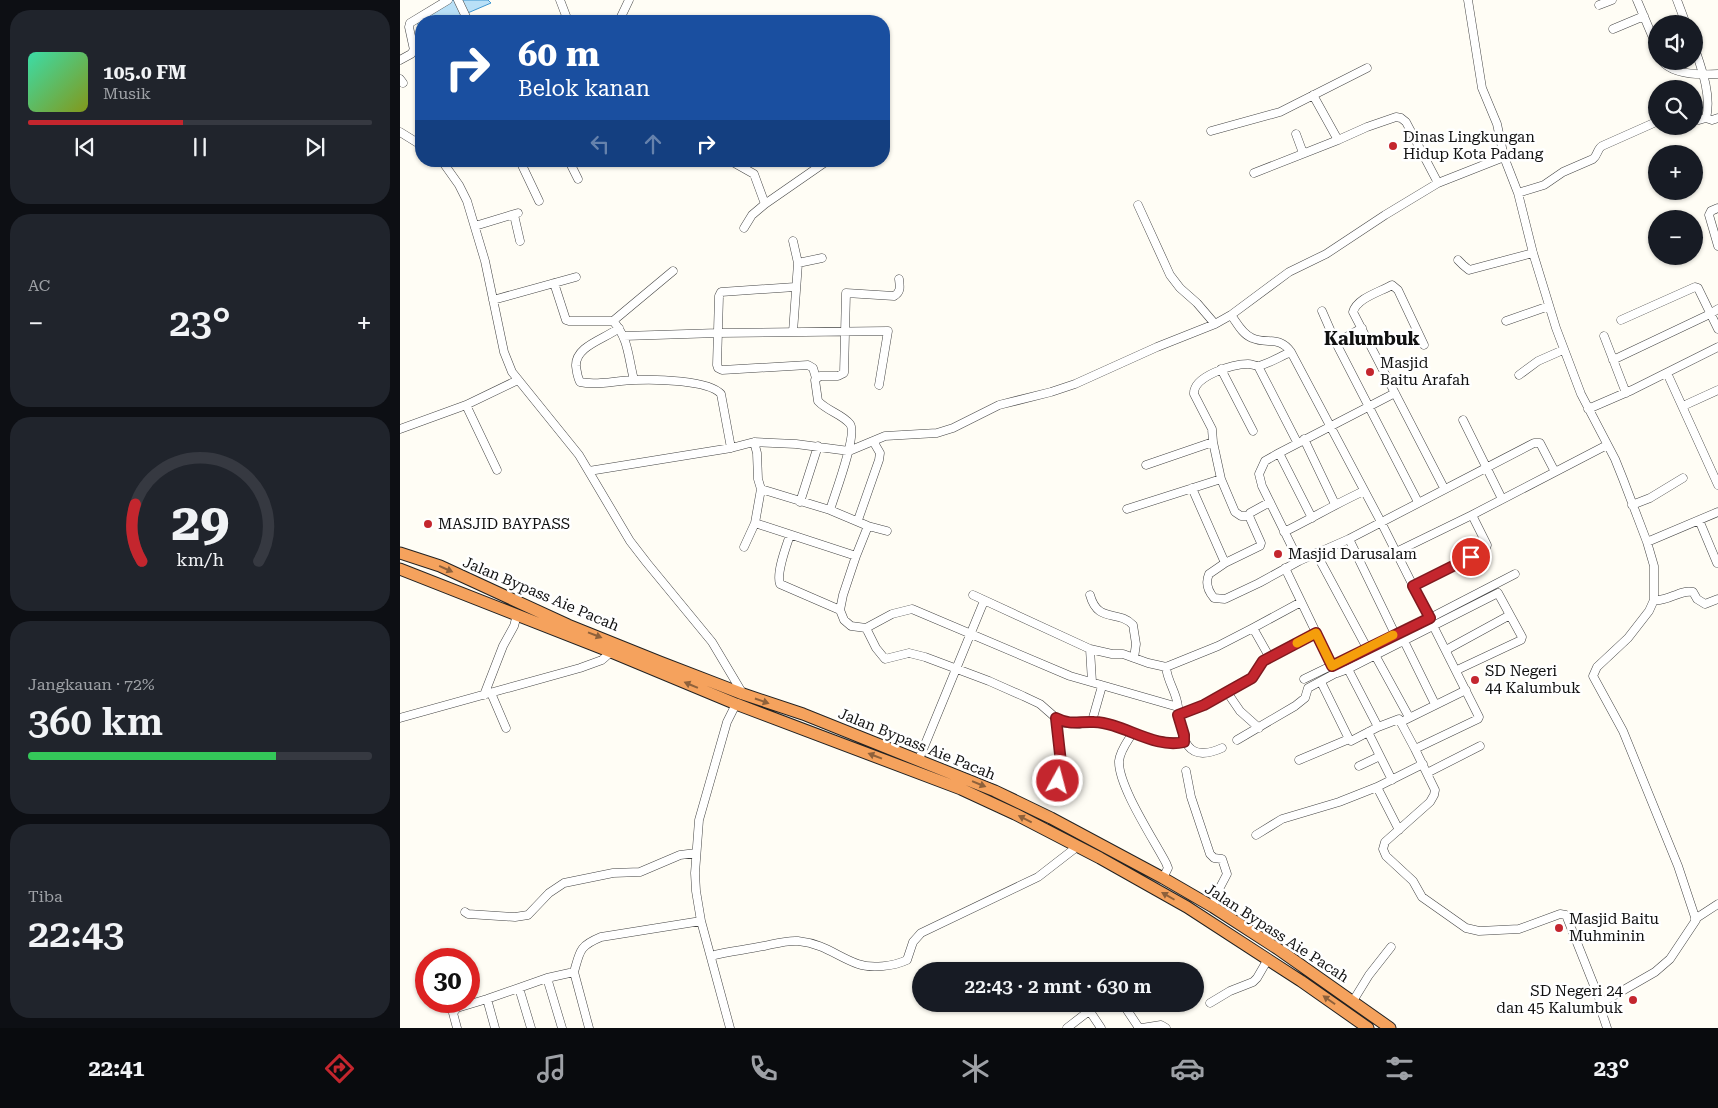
<!DOCTYPE html>
<html lang="id">
<head>
<meta charset="utf-8">
<style>
  :root { --surface:#171b24; --page:#20242c; --text:#f1f3f6; --muted:#9ea1a6; --line:#363941; --accent:#c4262e }
  body { margin:0; font-family:"Roboto Serif",serif; background:var(--page); color:var(--text); height:100vh; display:flex; flex-direction:column; font-size:19px; white-space:nowrap }
  * { box-sizing:border-box; margin:0 }
  p { font-size:16px; color:var(--muted) }
  .icon { flex:none; width:28px; height:28px; fill:none; stroke:currentColor; stroke-width:2; stroke-linecap:round; stroke-linejoin:round }
  .map { position:relative; flex:1; overflow:hidden }
  .sheet { display:flex; flex-direction:column; gap:10px; padding:10px; background:#0d0f14; width:400px }
  .sheet>* { flex:none }
  .hud { position:absolute; left:15px; top:15px; width:475px; height:152px; border-radius:20px; box-shadow:0 1px 4px #0004; background:#1a4fa0; color:#fff; overflow:hidden }
  .fabs { position:absolute; left:1248px; top:15px; display:grid; gap:10px }
  .fabs a { display:grid; place-items:center; width:55px; height:55px; border-radius:50%; background:var(--surface); box-shadow:0 1px 4px #0004; font-size:25px }
  .speed { position:absolute; left:15px; top:948px; display:flex; gap:10px; font-size:25px; font-weight:700; text-align:center }
  .speed>* { display:grid; place-content:center; width:65px; height:65px; border-radius:50%; background:var(--surface); box-shadow:0 1px 4px #0004; line-height:1 }
  .speed .limit { border:8px solid #d22; background:#fff; color:#111 }
  .pin { position:absolute; display:grid; place-items:center; width:42px; height:42px; color:#fff; margin:-21px; border:2px solid #fff; border-radius:50%; box-shadow:0 1px 5px #0007 }
  .me { position:absolute; width:55px; margin:-28px; rotate:7deg; stroke-linejoin:round; filter:drop-shadow(0 0 4px #0008) }
  .turn { display:flex; align-items:center; gap:18px; height:105px; padding:0 20px; font-size:22px }
  .turn .icon { width:65px; height:65px; stroke-width:2.5 }
  .turn b { display:block; font-size:35px; line-height:42px }
  .lanes { display:flex; align-items:center; height:48px; padding:0 20px; background:#0003; justify-content:center; gap:25px; direction:ltr }
  .lanes .off { opacity:.35 }
  .big { font-size:38px; font-weight:600; line-height:1.1 }
  .sheet .widget { flex:1; display:flex; flex-direction:column; justify-content:center; gap:8px; min-width:0; padding:0 18px; border-radius:20px; background:var(--page) }
  .sheet .dial { align-items:center; gap:0 }
  .dial svg { height:130px; overflow:visible; fill:none; stroke:var(--line); stroke-width:7; stroke-linecap:round; text-anchor:middle }
  .dial text { fill:var(--text); stroke:none }
  .song { display:flex; align-items:center; gap:15px }
  .cover { width:60px; height:60px; border-radius:8px; background:linear-gradient(135deg,hsl(160 70% 55%),hsl(70 70% 35%)) }
  .played { height:5px; border-radius:2px; background:linear-gradient(90deg,var(--accent) 45%,var(--line) 45%) }
  .keys { display:flex; justify-content:space-around; direction:ltr }
  .heat { display:flex; justify-content:space-between; align-items:center; font-size:28px; direction:ltr }
  .charge { height:8px; border-radius:4px; background:linear-gradient(90deg,#34c759 72%,var(--line) 0) }
  .trip { position:absolute; left:512px; top:962px; width:292px; height:50px; border-radius:25px; background:var(--surface); box-shadow:0 1px 4px #0004; font-weight:600; line-height:50px; text-align:center }
  .dock { display:flex; height:80px; justify-content:space-around; align-items:center; background:#090b0e; color:var(--muted) }
  .dock .icon { width:35px; height:35px }
  .dock .active { color:var(--accent) }
  .dock b { font-size:22px; color:var(--text) }
  main { display:flex; flex:1; min-height:0 }
  .map>svg:first-child { display:block }
  .water { fill:#b9e0f7; stroke:#3f96cf }
  .lines { fill:none; stroke-linecap:round; stroke-linejoin:round }
  .minor-casing { stroke:#444; stroke-width:9 }
  .highway-casing { stroke:#222; stroke-width:13 }
  .minor { stroke:#fff; stroke-width:8 }
  .highway { stroke:#f5a25d; stroke-width:11 }
  .oneway { fill:#8e613b }
  .route-casing { stroke:#7f191e; stroke-width:12 }
  .route { stroke:#c4262e; stroke-width:9 }
  .slow { stroke:#f59e0b; stroke-width:9 }
  .poi-dot { fill:#c4262e; stroke:#fff; stroke-width:2 }
  .labels { text-anchor:middle; dominant-baseline:central; stroke-width:5; stroke-linejoin:round; paint-order:stroke }
  .poi-label { font-size:15px; fill:#111; stroke:#fff; text-anchor:start }
  .street-label { font-size:15px; fill:#111; stroke:#fff }
  .quarter-label { font-size:18px; font-weight:bold; fill:#111; stroke:#fff }
</style>
</head>
<body>
<main>
<section class="sheet">
<div class="widget">
<div class="song"><i class="cover"></i><div><b>105.0 FM</b><p>Musik</p></div></div>
<div class="played"></div>
<div class="keys"><svg class="icon" aria-label="previous" viewBox="0 0 24 24"><path d="M18 5L8 12l10 7zM5 5v14"/></svg><svg class="icon" aria-label="pause" viewBox="0 0 24 24"><path d="M8 5v14M16 5v14"/></svg><svg class="icon" aria-label="next" viewBox="0 0 24 24"><path d="M6 5l10 7-10 7zM19 5v14"/></svg></div>
</div>
<div class="widget"><p>AC</p>
<div class="heat"><a>−</a><b class="big">23°</b><a>+</a></div>
</div>
<div class="widget dial"><svg viewBox="0 0 100 80">
<path d="M14 69A42 42 0 1 1 86 69"/>
<path d="M14 69A42 42 0 0 1 10 34" stroke="#c4262e"/>
<text x="50" y="56" font-size="32" font-weight="700">29</text>
<text x="50" y="72" font-size="11">km/h</text>
</svg></div>
<div class="widget"><p>Jangkauan · 72%</p><b class="big">360 km</b><div class="charge"></div></div>
<div class="widget"><p>Tiba</p><b class="big">22:43</b></div>
</section>
<div class="map">
<svg width="1318" height="1028" viewBox="0 0 1318 1028">
  <rect width="100%" height="100%" fill="#fffdf5"/>
  <path class="water" d="M52,0H88L91,3L49,21H21V31L16,20Z"/>
  <g class="lines">
    <g class="minor-casing">
      <path id="minor" d="M58,0L68,21
        M160,0L168,21
        M1068,0L1082,88L1097,124L1104,157L1118,193L1133,253L1156,328L1181,394L1215,459L1223,479L1247,542L1254,566V600L1249,611L1228,638L1197,667L1193,676L1223,731L1278,866L1296,920L1270,959L1255,972L1201,1003V1010L1207,1028
        M1237,0L1256,45
        M1277,0L1286,24
        M1199,5L1212,0
        M219,21L229,0
        M1213,29L1244,16
        M1294,46C1301,67 1312,95 1306,118L1299,120L1294,119
        M0,60L11,54L14,50L9,27L10,23L48,0
        M1262,61C1273,75 1301,75 1318,74
        M0,79L3,83
        M1306,118L1312,120L1318,118
        M811,131L880,112L967,68
        M0,132L21,145
        M896,134L903,153
        M938,140L967,127L996,117L1001,118L1006,122L1038,183
        M42,161L59,185L67,201L85,261L104,352L112,372L179,455L230,541L247,563L312,642L343,694
        M120,161L139,201
        M169,161L178,179
        M331,161L354,174L365,204L427,161
        M854,173L938,140L913,95
        M1118,193L1144,185L1163,172L1193,159C1198,155 1197,149 1202,146L1256,122
        M738,205L770,275L780,288L797,303L815,324
        M1318,208L1311,211L1309,215L1318,246
        M114,215L120,241
        M75,226L118,213
        M344,228L352,215L365,204
        M393,241L398,263L393,332
        M1058,260L1063,265L1069,270L1133,253
        M398,263L422,258
        M154,283L166,320L169,321H213C229,339 228,357 234,380
        M395,287L321,292L319,296L317,365L318,368L322,370L408,365L413,368L416,378
        M93,300L176,277
        M922,311L936,343L1018,502
        M831,315C837,323 842,334 852,338C867,345 879,335 891,352L981,522L1079,717L1078,719L1015,749L1035,790L1034,795L1030,802L985,842L983,849L986,856L1013,881L1022,897L1066,928L1079,931L1119,929L1160,914L1166,915L1201,1003
        M1221,320L1295,287L1298,288L1318,329
        M213,321L273,271
        M1106,321L1149,306
        M219,328C205,339 175,346 176,366C177,373 177,376 180,382C198,386 217,380 235,380C254,379 309,380 321,394L331,448
        M224,336L318,333L488,331L479,385
        M1204,336L1226,393
        M936,343L962,328
        M1024,345L998,290L992,285C980,292 957,298 953,312L1044,488
        M1213,360L1310,314L1318,309
        M858,366L897,442
        M821,369L853,431
        M1267,373L1318,485
        M1119,375L1138,361L1163,350
        M66,405L97,470
        M1283,406L1318,390
        M1188,409L1232,390L1318,347
        M1063,420L1102,499
        M0,429L66,405L118,380
        M904,439L935,504
        M354,442L357,453L358,479L361,489L355,523L456,556
        M879,453L865,461L859,474L862,486L899,561
        M746,465L813,442
        M189,471L331,448L354,442L396,444L449,451L485,436L537,433L553,428L599,405L651,392L675,384L757,347L815,324L831,315L889,272L926,254L985,215L1038,183L1104,157
        M792,488L825,563
        M361,489L430,510L468,526L487,531
        M400,502L418,446
        M870,502L850,513L849,516L861,543L860,546L825,563L809,574C805,583 808,591 814,598L825,599L859,583L899,561L949,539L1134,443H1140L1155,472L1207,445
        M1232,505L1250,498L1283,478
        M727,509L821,479
        M430,510C434,496 458,434 450,424C442,414 427,411 418,401L415,380L420,376H438L444,373L446,293L494,296C501,292 500,287 499,279
        M1072,515L1155,472
        M849,516H841L835,512L821,479L813,442L812,429L794,394C793,376 833,364 848,364C852,364 855,366 859,366C870,363 881,356 891,352
        M912,518L879,453L995,393
        M458,520L479,460L480,453L473,441
        M1299,520L1317,563
        M468,526L456,556L443,595L440,610L444,620L451,626L466,628L492,614L512,609L670,676L778,707
        M884,532C911,519 937,503 964,491
        M390,535C386,547 376,573 380,584L440,610
        M949,539L995,634
        M1247,542L1318,512
        M344,547L355,523
        M996,552L1072,515L1087,545L1086,548L1013,586
        M916,553L967,648
        M885,568L935,672L937,673L948,669L978,727
        M573,595L690,649L712,654H723L748,663L766,667
        M690,595C698,624 718,609 733,625L736,644L734,658
        M1254,600C1268,602 1280,589 1293,592L1297,599L1305,604L1318,599
        M466,628L476,648L485,659L509,653L525,657L589,681L623,696L640,704L656,718L665,723L680,724L692,721L703,723L755,740L768,742H784
        M1004,641L1035,704
        M690,649L692,682
        M1046,650L1110,615
        M975,655L1009,717
        M870,658L853,628L901,602
        M948,669L1098,593L1122,637L1121,640L1057,670
        M904,679L1030,618L1115,574
        M921,682L949,739L951,741L978,727L999,719L1015,749
        M827,692L840,711L859,728
        M91,693L106,728
        M84,695L103,646L114,626L117,615
        M778,715L804,705L827,692L852,678L863,661L916,633
        M0,718L180,668L202,660L211,652
        M656,718L661,763L658,781
        M692,721L702,686
        M1001,722L1066,690
        M968,732L992,780
        M732,734C727,742 720,751 719,761C718,786 754,840 766,863L768,868L763,878
        M837,740L895,706L905,698L908,688L936,673
        M822,748C784,765 782,736 778,707C777,693 767,681 766,667L818,646L853,628
        M519,759L584,601
        M899,760L949,739
        M959,766L980,756
        M786,771L791,797L810,854L814,858L822,859L827,874L816,895L813,907
        M1027,773L1080,746
        M977,787L999,830
        M856,835L882,819L939,802L977,787L1023,764
        M65,912L68,914L115,917L128,915L149,893L164,883L213,873L240,872L280,855L296,853
        M1295,919L1318,904
        M311,956C329,951 346,950 364,946C374,944 387,940 398,941C425,944 436,956 458,964C472,969 494,966 507,960L513,942L521,933L638,877L678,846
        M174,972L189,1028
        M147,978L162,1028
        M119,988L131,1028
        M87,999L95,1028
        M953,1001L969,975L991,947
        M810,1003L830,991L853,982L857,978L868,959
        M723,1004L739,1028
        M689,1010L701,1028
        M57,1028L53,1013L57,1008L87,999L147,978L174,972C180,951 179,946 201,937L301,921
        M330,1028L301,921L296,891L295,873L299,820L327,722L336,704
        M667,1028L698,1004
        M742,1028L761,1025L766,1028"/>
    </g>
    <g class="highway-casing">
      <path id="highway" d="M0,553L40,566L168,625L260,662L343,694L403,714L595,791L651,818L763,878L813,907L878,949L990,1028
        M0,569L211,652L336,704L561,789L615,814L700,858L787,907L901,981L968,1028"/>
    </g>
    <use href="#minor" class="minor"/>
    <use href="#highway" class="highway"/>
  </g>
  <defs><path id="oneway-solid" d="M-6-.8H1V-3.2L6.5 0L1 3.2V.8H-6Z" transform="scale(1.25)"/></defs>
  <g class="oneway">
    <use href="#oneway-solid" transform="translate(46 569) rotate(24)"/>
    <use href="#oneway-solid" transform="translate(195 635) rotate(21)"/>
    <use href="#oneway-solid" transform="translate(291 685) rotate(-157)"/>
    <use href="#oneway-solid" transform="translate(362 701) rotate(19)"/>
    <use href="#oneway-solid" transform="translate(475 756) rotate(-159)"/>
    <use href="#oneway-solid" transform="translate(579 784) rotate(22)"/>
    <use href="#oneway-solid" transform="translate(625 819) rotate(-153)"/>
    <use href="#oneway-solid" transform="translate(768 896) rotate(-150)"/>
    <use href="#oneway-solid" transform="translate(929 1000) rotate(-145)"/>
  </g>
  <g class="lines">
    <g class="route-casing">
      <path id="route" d="M658,781L661,763L656,718C672,726 678,721 694,722C724,723 753,749 784,742V735L778,715L804,705L827,692L852,678L863,661L916,633L932,666L1030,618L1013,586L1071,557"/>
    </g>
    <use href="#route" class="route"/>
    <path class="slow" d="M897,643L916,633L932,666L993,635"/>
  </g>
  <g class="poi-dot">
    <circle cx="993" cy="146" r="5"/>
    <circle cx="970" cy="372" r="5"/>
    <circle cx="28" cy="524" r="5"/>
    <circle cx="878" cy="554" r="5"/>
    <circle cx="1075" cy="680" r="5"/>
    <circle cx="1159" cy="928" r="5"/>
    <circle cx="1233" cy="1000" r="5"/>
  </g>
  <g class="labels">
    <g class="poi-label">
      <text x="1003" y="137">Dinas Lingkungan<tspan x="1003" dy="17">Hidup Kota Padang</tspan></text>
      <text x="980" y="363">Masjid<tspan x="980" dy="17">Baitu Arafah</tspan></text>
      <text x="38" y="524">MASJID BAYPASS</text>
      <text x="888" y="554">Masjid Darusalam</text>
      <text x="1085" y="671">SD Negeri<tspan x="1085" dy="17">44 Kalumbuk</tspan></text>
      <text x="1169" y="919">Masjid Baitu<tspan x="1169" dy="17">Muhminin</tspan></text>
      <text x="1223" y="991" text-anchor="end">SD Negeri 24<tspan x="1223" dy="17">dan 45 Kalumbuk</tspan></text>
    </g>
    <g class="street-label">
      <text transform="translate(141 594) rotate(23)">Jalan Bypass Aie Pacah</text>
      <text transform="translate(517 744) rotate(22)">Jalan Bypass Aie Pacah</text>
      <text transform="translate(877 933) rotate(33)">Jalan Bypass Aie Pacah</text>
    </g>
    <g class="quarter-label">
      <text x="972" y="338">Kalumbuk</text>
    </g>
  </g>
</svg>
<div class="fabs">
<a><svg class="icon" aria-label="sound" viewBox="0 0 24 24"><path d="M4 9h4l5-4v14l-5-4H4zM17 9q2 3 0 6"/></svg></a>
<a><svg class="icon" aria-label="search" viewBox="0 0 24 24"><circle cx="10" cy="10" r="6"/><path d="M15 15l6 6"/></svg></a>
<a>+</a>
<a>−</a>
</div>
<div class="speed"><div class="limit">30</div></div>
<div class="pin" style="left:1071px;top:557px;background:#d93025"><svg class="icon" aria-label="arrive" viewBox="0 0 24 24"><path d="M6 21V4h12l-3 4 3 4H6"/></svg></div>
<svg class="me" style="left:658px;top:781px" viewBox="-20 -20 40 40"><circle r="17" fill="#c4262e" stroke="#fff" stroke-width="3"/><path d="M0-11L8 9 0 5-8 9z" fill="#fff"/></svg>
<div class="trip">22:43 · 2 mnt · 630 m</div>
<div class="hud">
<div class="turn"><svg class="icon" aria-label="right" viewBox="0 0 24 24"><path d="M7 20v-9h11M14 6l5 5-5 5"/></svg><div><b>60 m</b>Belok kanan</div></div>
<div class="lanes"><svg class="icon off" aria-label="left" viewBox="0 0 24 24"><path d="M17 20v-9H6M10 6l-5 5 5 5"/></svg><svg class="icon off" aria-label="ahead" viewBox="0 0 24 24"><path d="M12 20V5M6 11l6-6 6 6"/></svg><svg class="icon" aria-label="right" viewBox="0 0 24 24"><path d="M7 20v-9h11M14 6l5 5-5 5"/></svg></div>
</div>
</div>
</main>
<nav class="dock">
<b>22:41</b>
<svg class="icon active" aria-label="directions" viewBox="0 0 24 24"><path d="M12 3l9 9-9 9-9-9zM9 14v-3h6M13 9l2 2-2 2"/></svg>
<svg class="icon" aria-label="music" viewBox="0 0 24 24"><path d="M9 18V5l10-2v13"/><circle cx="6" cy="18" r="3"/><circle cx="16" cy="16" r="3"/></svg>
<svg class="icon" aria-label="phone" viewBox="0 0 24 24"><path d="M5 4h4l2 5-3 2q2 4 5 5l2-3 5 2v4C11 20 4 13 5 4z"/></svg>
<svg class="icon" aria-label="climate" viewBox="0 0 24 24"><path d="M12 3v18M4 7l16 10M4 17L20 7"/></svg>
<svg class="icon" aria-label="car" viewBox="0 0 24 24"><path d="M5 17H2v-5l4-1 3-4h7l3 4 3 1v5h-3M9 17h6M6 11h13"/><circle cx="7" cy="17" r="2"/><circle cx="17" cy="17" r="2"/></svg>
<svg class="icon" aria-label="filters" viewBox="0 0 24 24"><path d="M4 7h16M4 17h16"/><circle cx="9" cy="7" r="2"/><circle cx="15" cy="17" r="2"/></svg>
<b>23°</b>
</nav>
</body>
</html>
